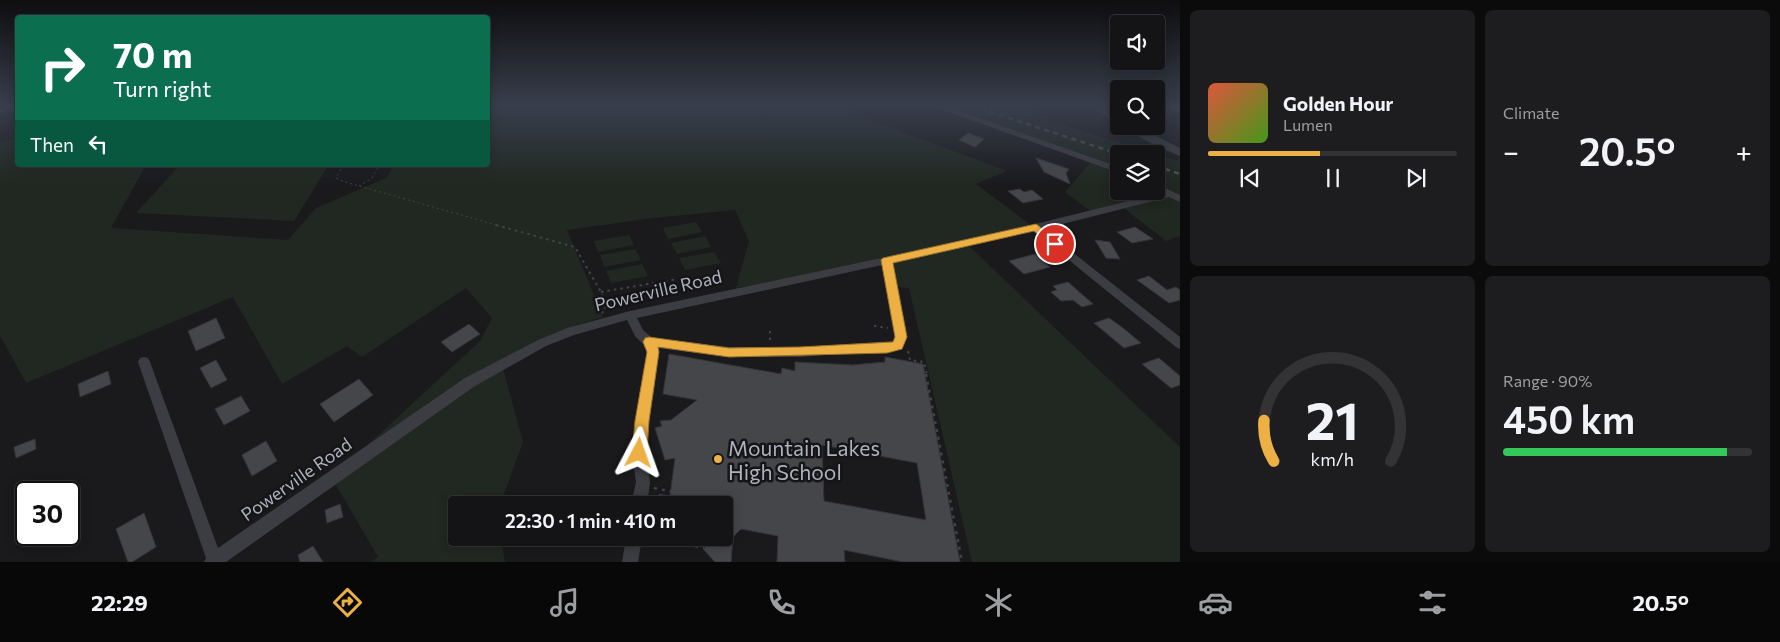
<!DOCTYPE html>
<html lang="en">
<head>
<meta charset="utf-8">
<style>
  :root { --surface:#141416; --page:#1d1d1f; --text:#f1f3f6; --muted:#9d9ea1; --line:#333335; --accent:#ecb044 }
  body { margin:0; font-family:Commissioner,sans-serif; background:var(--page); color:var(--text); height:100vh; display:flex; flex-direction:column; font-size:19px; white-space:nowrap }
  * { box-sizing:border-box; margin:0 }
  p { font-size:16px; color:var(--muted) }
  .icon { flex:none; width:28px; height:28px; fill:none; stroke:currentColor; stroke-width:2; stroke-linecap:round; stroke-linejoin:round }
  .map { position:relative; flex:1; overflow:hidden }
  .side { display:flex; flex-direction:column; gap:10px; padding:10px; background:#0b0b0c; width:600px }
  .side>* { flex:none }
  .top-card { position:absolute; left:15px; top:15px; width:475px; height:152px; border-radius:5px; box-shadow:0 2px 12px #0003,0 0 0 1px var(--line); background:#0b6e4f; color:#fff; overflow:hidden }
  .tools { position:absolute; left:1110px; top:15px; display:grid; gap:10px }
  .tools a { display:grid; place-items:center; width:55px; height:55px; border-radius:5px; background:var(--surface); box-shadow:0 2px 12px #0003,0 0 0 1px var(--line); font-size:25px }
  .speed { position:absolute; left:15px; top:481px; display:flex; gap:10px; font-size:25px; font-weight:700; text-align:center }
  .speed>* { display:grid; place-content:center; width:65px; height:65px; border-radius:50%; background:var(--surface); box-shadow:0 2px 12px #0003,0 0 0 1px var(--line); line-height:1 }
  .speed .limit { border:2px solid #111; border-radius:8px; background:#fff; color:#111 }
  .pin { position:absolute; display:grid; place-items:center; width:42px; height:42px; color:#fff; margin:-21px; border:2px solid #fff; border-radius:50%; box-shadow:0 1px 5px #0007 }
  .me { position:absolute; width:55px; margin:-28px; rotate:4deg; stroke-linejoin:round; filter:drop-shadow(0 0 4px #0008) }
  .turn { display:flex; align-items:center; gap:18px; height:105px; padding:0 15px; font-size:22px }
  .turn .icon { width:65px; height:65px; stroke-width:2.5 }
  .turn b { display:block; font-size:35px; line-height:42px }
  .then { display:flex; align-items:center; height:48px; padding:0 15px; background:#0003; gap:10px; font-size:19px }
  .big { font-size:38px; font-weight:600; line-height:1.1 }
  .side .card { flex:1; display:flex; flex-direction:column; justify-content:center; gap:8px; min-width:0; padding:0 18px; border-radius:8px; background:var(--page) }
  .side .dial { align-items:center; gap:0 }
  .dial svg { height:130px; overflow:visible; fill:none; stroke:var(--line); stroke-width:7; stroke-linecap:round; text-anchor:middle }
  .dial text { fill:var(--text); stroke:none }
  .song { display:flex; align-items:center; gap:15px }
  .cover { width:60px; height:60px; border-radius:8px; background:linear-gradient(135deg,hsl(10 70% 55%),hsl(100 70% 35%)) }
  .played { height:5px; border-radius:2px; background:linear-gradient(90deg,var(--accent) 45%,var(--line) 45%) }
  .keys { display:flex; justify-content:space-around; direction:ltr }
  .heat { display:flex; justify-content:space-between; align-items:center; font-size:28px; direction:ltr }
  .charge { height:8px; border-radius:4px; background:linear-gradient(90deg,#34c759 90%,var(--line) 0) }
  .side .tiles { flex:1; display:grid; gap:10px; grid-template-columns:repeat(2,1fr) }
  .trip { position:absolute; left:448px; top:496px; width:285px; height:50px; border-radius:5px; background:var(--surface); box-shadow:0 2px 12px #0003,0 0 0 1px var(--line); font-weight:600; line-height:50px; text-align:center }
  .menu { display:flex; height:80px; justify-content:space-around; align-items:center; background:#080809; color:var(--muted) }
  .menu .icon { width:35px; height:35px }
  .menu .current { color:var(--accent) }
  .menu b { font-size:22px; color:var(--text) }
  main { display:flex; flex:1; min-height:0 }
  .map>svg:first-child { display:block }
  .green { fill:#202821 }
  .building { fill:#45464a; stroke:#353539; fill-rule:evenodd }
  .lines { fill:none; stroke-linecap:round; stroke-linejoin:round }
  .path-far2 { stroke:#424449; stroke-width:1; stroke-dasharray:2 3; stroke-linecap:butt }
  .path-far1 { stroke:#424449; stroke-width:2; stroke-dasharray:2.5 4; stroke-linecap:butt }
  .path { stroke:#424449; stroke-width:2.5; stroke-dasharray:3 5; stroke-linecap:butt }
  .service { stroke:#3c3d42; stroke-width:4.5 }
  .minor { fill:#3c3d42; fill-rule:evenodd }
  .tertiary { fill:#3c3d42; fill-rule:evenodd }
  .rail { stroke:#4f5156; stroke-width:2.5; stroke-dasharray:5 4.5; stroke-linecap:butt }
  .route { fill:#ecb044; stroke:#99722c }
  .poi-dot { fill:#ecb044; stroke:#151518; stroke-width:2 }
  .labels { text-anchor:middle; dominant-baseline:central; stroke-width:5; stroke-linejoin:round; paint-order:stroke }
  .street-label { font-size:18px; fill:#aeb2bc; stroke:#151518 }
  .near-poi-label { font-size:21px; fill:#aeb2bc; stroke:#151518; text-anchor:start }
</style>
</head>
<body>
<main>
<div class="map">
<svg width="1180" height="562" viewBox="0 0 1180 562">
  <rect width="100%" height="100%" fill="#1a1a1d"/>
  <path class="green" d="M488,106H854L849,112L1007,171L976,184L1036,229L967,244L1180,447V562H972L909,288L899,287L887,260L736,288L749,241L735,210L653,218L567,230L603,317C567,327 532,340 501,361L523,442L500,505H456V538H501L505,562H371L378,557L332,478L480,341L492,318L466,288L362,357L347,346L282,384L233,297L26,383L0,335V142L17,138L18,165H146L111,228L288,240L316,208L386,178L395,165H488Z
    M937,106H1028L1048,120L1155,154H1119V191H1156V154L1177,161L1180,157V236L1166,241L1121,206L1093,213L1065,192L1094,158Z
    M180,165H313L328,166L294,221L136,213Z
    M696,222L702,232L668,239L663,228Z
    M629,235L634,245L598,252L594,241Z
    M705,236L711,247L677,254L671,243Z
    M635,249L641,260L604,267L600,255Z
    M714,252L721,263L685,270L679,258Z
    M642,264L648,276L611,283L606,271Z"/>
  <path class="building" d="M968,133L984,139L975,147L959,140Z
    M1036,158L1069,169L1066,173L1070,184L1044,172Z
    M1020,189L1024,192L1032,190L1043,199L1023,203L1008,191Z
    M1135,227L1153,239L1132,243L1117,232Z
    M1095,240L1110,242L1120,259L1106,258Z
    M1035,254L1050,267L1024,274L1009,261Z
    M1149,276L1167,290L1176,287L1180,290V300L1169,303L1137,280Z
    M1068,282L1093,304L1082,307L1073,300L1061,301L1051,292L1057,290L1053,286Z
    M216,318L225,338L196,351L188,331Z
    M1109,318L1123,328L1141,343L1124,348L1094,323Z
    M469,324L480,334L452,352L441,342Z
    M669,354L781,374L782,368L795,371V362L852,365L885,362V357L923,364L960,562H903L844,550L845,562H777L778,536L741,529L733,537L731,562H715L703,549L716,538H724V505H657L659,494L670,496L675,458L665,460L655,428L662,426L660,421L671,420L697,400L663,394ZM822,445L917,463L926,520L824,501Z
    M1159,358L1180,376V385L1171,388L1142,364Z
    M216,360L227,380L211,388L200,368Z
    M108,371L111,384L80,397L78,384Z
    M359,379L373,395L334,422L320,404Z
    M241,396L250,411L224,425L215,409Z
    M35,439L36,449L16,458L14,447Z
    M266,441L277,461L252,476L242,455Z
    M340,504L343,517L327,523L325,510Z
    M144,513L156,547L132,562H128L116,529Z
    M313,546L323,562H300L298,555Z"/>
  <g class="lines">
    <path class="path-far2" d="M343,165L336,178L345,182L500,226
      M359,186L372,178L379,165"/>
    <path class="path-far1" d="M496,225L575,247L601,292L606,307L602,310L603,314
      M601,292L678,279
      M874,326L888,328
      M770,331V341
      M908,351L910,360L924,362L927,375"/>
    <path class="path" d="M926,374L962,562
      M654,488L673,492
      M656,538L704,548"/>
    <path class="service" d="M0,112L10,106"/>
    <path class="minor" d="M932,106H945L1119,167V173Z
      M1162,106L1180,107V112L1163,108Z
      M1156,184L1180,195V202L1169,197L1043,229L1180,337V349L1176,347L1033,231L893,263L907,337L902,349L800,357H729L658,348L659,352L647,436L646,453L650,482L647,505H631L636,482L632,453L633,436L647,352L644,345L635,336L627,320L574,335L546,346L475,386L226,562H204L206,558L138,362L140,358L144,357L148,358L150,362L218,548L465,378L538,340L567,328L630,311L991,235L1161,193L1156,191ZM882,265L895,337L893,341L800,347H729L652,338L643,330L637,318Z
      M626,538H642L638,562H622Z"/>
    <path class="tertiary" d="M1090,106H1103L1119,116V124Z
      M1121,126H1136L1180,148V156L1154,145Z"/>
    <path class="rail" d="M972,106L1119,154
      M1156,166L1180,174"/>
  </g>
  <linearGradient id="sky" x2="0" y2="1"><stop stop-color="#0e0e10"/><stop offset="0.57" stop-color="#383e4c"/><stop offset="1" stop-color="#383e4c" stop-opacity="0"/></linearGradient>
  <rect width="1180" height="185" fill="url(#sky)"/>
  <path class="route" d="M1036,224L1059,241L1060,244L1059,246H1051L1034,231L893,263L907,337L902,349L887,353L729,357L658,347L659,352L649,421L647,453L644,458L639,460L634,458L632,453L635,421L647,352L643,342L645,338L649,337L729,348L800,347L893,342L895,337L881,260L883,258Z"/>
  <circle class="poi-dot" cx="718" cy="459" r="5"/>
  <g class="labels">
    <g class="street-label">
      <text transform="translate(658 290) rotate(-13)">Powerville Road</text>
      <text transform="translate(296 479) rotate(-35)">Powerville Road</text>
    </g>
    <g class="near-poi-label">
      <text x="728" y="447">Mountain Lakes<tspan x="728" dy="24">High School</tspan></text>
    </g>
  </g>
</svg>
<div class="tools">
<a><svg class="icon" aria-label="sound" viewBox="0 0 24 24"><path d="M4 9h4l5-4v14l-5-4H4zM17 9q2 3 0 6"/></svg></a>
<a><svg class="icon" aria-label="search" viewBox="0 0 24 24"><circle cx="10" cy="10" r="6"/><path d="M15 15l6 6"/></svg></a>
<a><svg class="icon" aria-label="layers" viewBox="0 0 24 24"><path d="M12 4l9 5-9 5-9-5zM3 14l9 5 9-5"/></svg></a>
</div>
<div class="speed"><div class="limit">30</div></div>
<div class="pin" style="left:1055px;top:244px;background:#d93025"><svg class="icon" aria-label="arrive" viewBox="0 0 24 24"><path d="M6 21V4h12l-3 4 3 4H6"/></svg></div>
<svg class="me" style="left:639px;top:453px" viewBox="-20 -20 40 40"><path d="M0-17L14 15 0 8-14 15z" fill="#ecb044" stroke="#fff" stroke-width="4"/></svg>
<div class="trip">22:30 · 1 min · 410 m</div>
<div class="top-card">
<div class="turn"><svg class="icon" aria-label="right" viewBox="0 0 24 24"><path d="M7 20v-9h11M14 6l5 5-5 5"/></svg><div><b>70 m</b>Turn right</div></div>
<div class="then">Then<svg class="icon" aria-label="left" viewBox="0 0 24 24"><path d="M17 20v-9H6M10 6l-5 5 5 5"/></svg></div>
</div>
</div>
<section class="side">
<div class="tiles">
<div class="card">
<div class="song"><i class="cover"></i><div><b>Golden Hour</b><p>Lumen</p></div></div>
<div class="played"></div>
<div class="keys"><svg class="icon" aria-label="previous" viewBox="0 0 24 24"><path d="M18 5L8 12l10 7zM5 5v14"/></svg><svg class="icon" aria-label="pause" viewBox="0 0 24 24"><path d="M8 5v14M16 5v14"/></svg><svg class="icon" aria-label="next" viewBox="0 0 24 24"><path d="M6 5l10 7-10 7zM19 5v14"/></svg></div>
</div>
<div class="card"><p>Climate</p>
<div class="heat"><a>−</a><b class="big">20.5°</b><a>+</a></div>
</div>
<div class="card dial"><svg viewBox="0 0 100 80">
<path d="M14 69A42 42 0 1 1 86 69"/>
<path d="M14 69A42 42 0 0 1 8 44" stroke="#ecb044"/>
<text x="50" y="56" font-size="32" font-weight="700">21</text>
<text x="50" y="72" font-size="11">km/h</text>
</svg></div>
<div class="card"><p>Range · 90%</p><b class="big">450 km</b><div class="charge"></div></div>
</div>
</section>
</main>
<nav class="menu">
<b>22:29</b>
<svg class="icon current" aria-label="directions" viewBox="0 0 24 24"><path d="M12 3l9 9-9 9-9-9zM9 14v-3h6M13 9l2 2-2 2"/></svg>
<svg class="icon" aria-label="music" viewBox="0 0 24 24"><path d="M9 18V5l10-2v13"/><circle cx="6" cy="18" r="3"/><circle cx="16" cy="16" r="3"/></svg>
<svg class="icon" aria-label="phone" viewBox="0 0 24 24"><path d="M5 4h4l2 5-3 2q2 4 5 5l2-3 5 2v4C11 20 4 13 5 4z"/></svg>
<svg class="icon" aria-label="climate" viewBox="0 0 24 24"><path d="M12 3v18M4 7l16 10M4 17L20 7"/></svg>
<svg class="icon" aria-label="car" viewBox="0 0 24 24"><path d="M5 17H2v-5l4-1 3-4h7l3 4 3 1v5h-3M9 17h6M6 11h13"/><circle cx="7" cy="17" r="2"/><circle cx="17" cy="17" r="2"/></svg>
<svg class="icon" aria-label="filters" viewBox="0 0 24 24"><path d="M4 7h16M4 17h16"/><circle cx="9" cy="7" r="2"/><circle cx="15" cy="17" r="2"/></svg>
<b>20.5°</b>
</nav>
</body>
</html>
